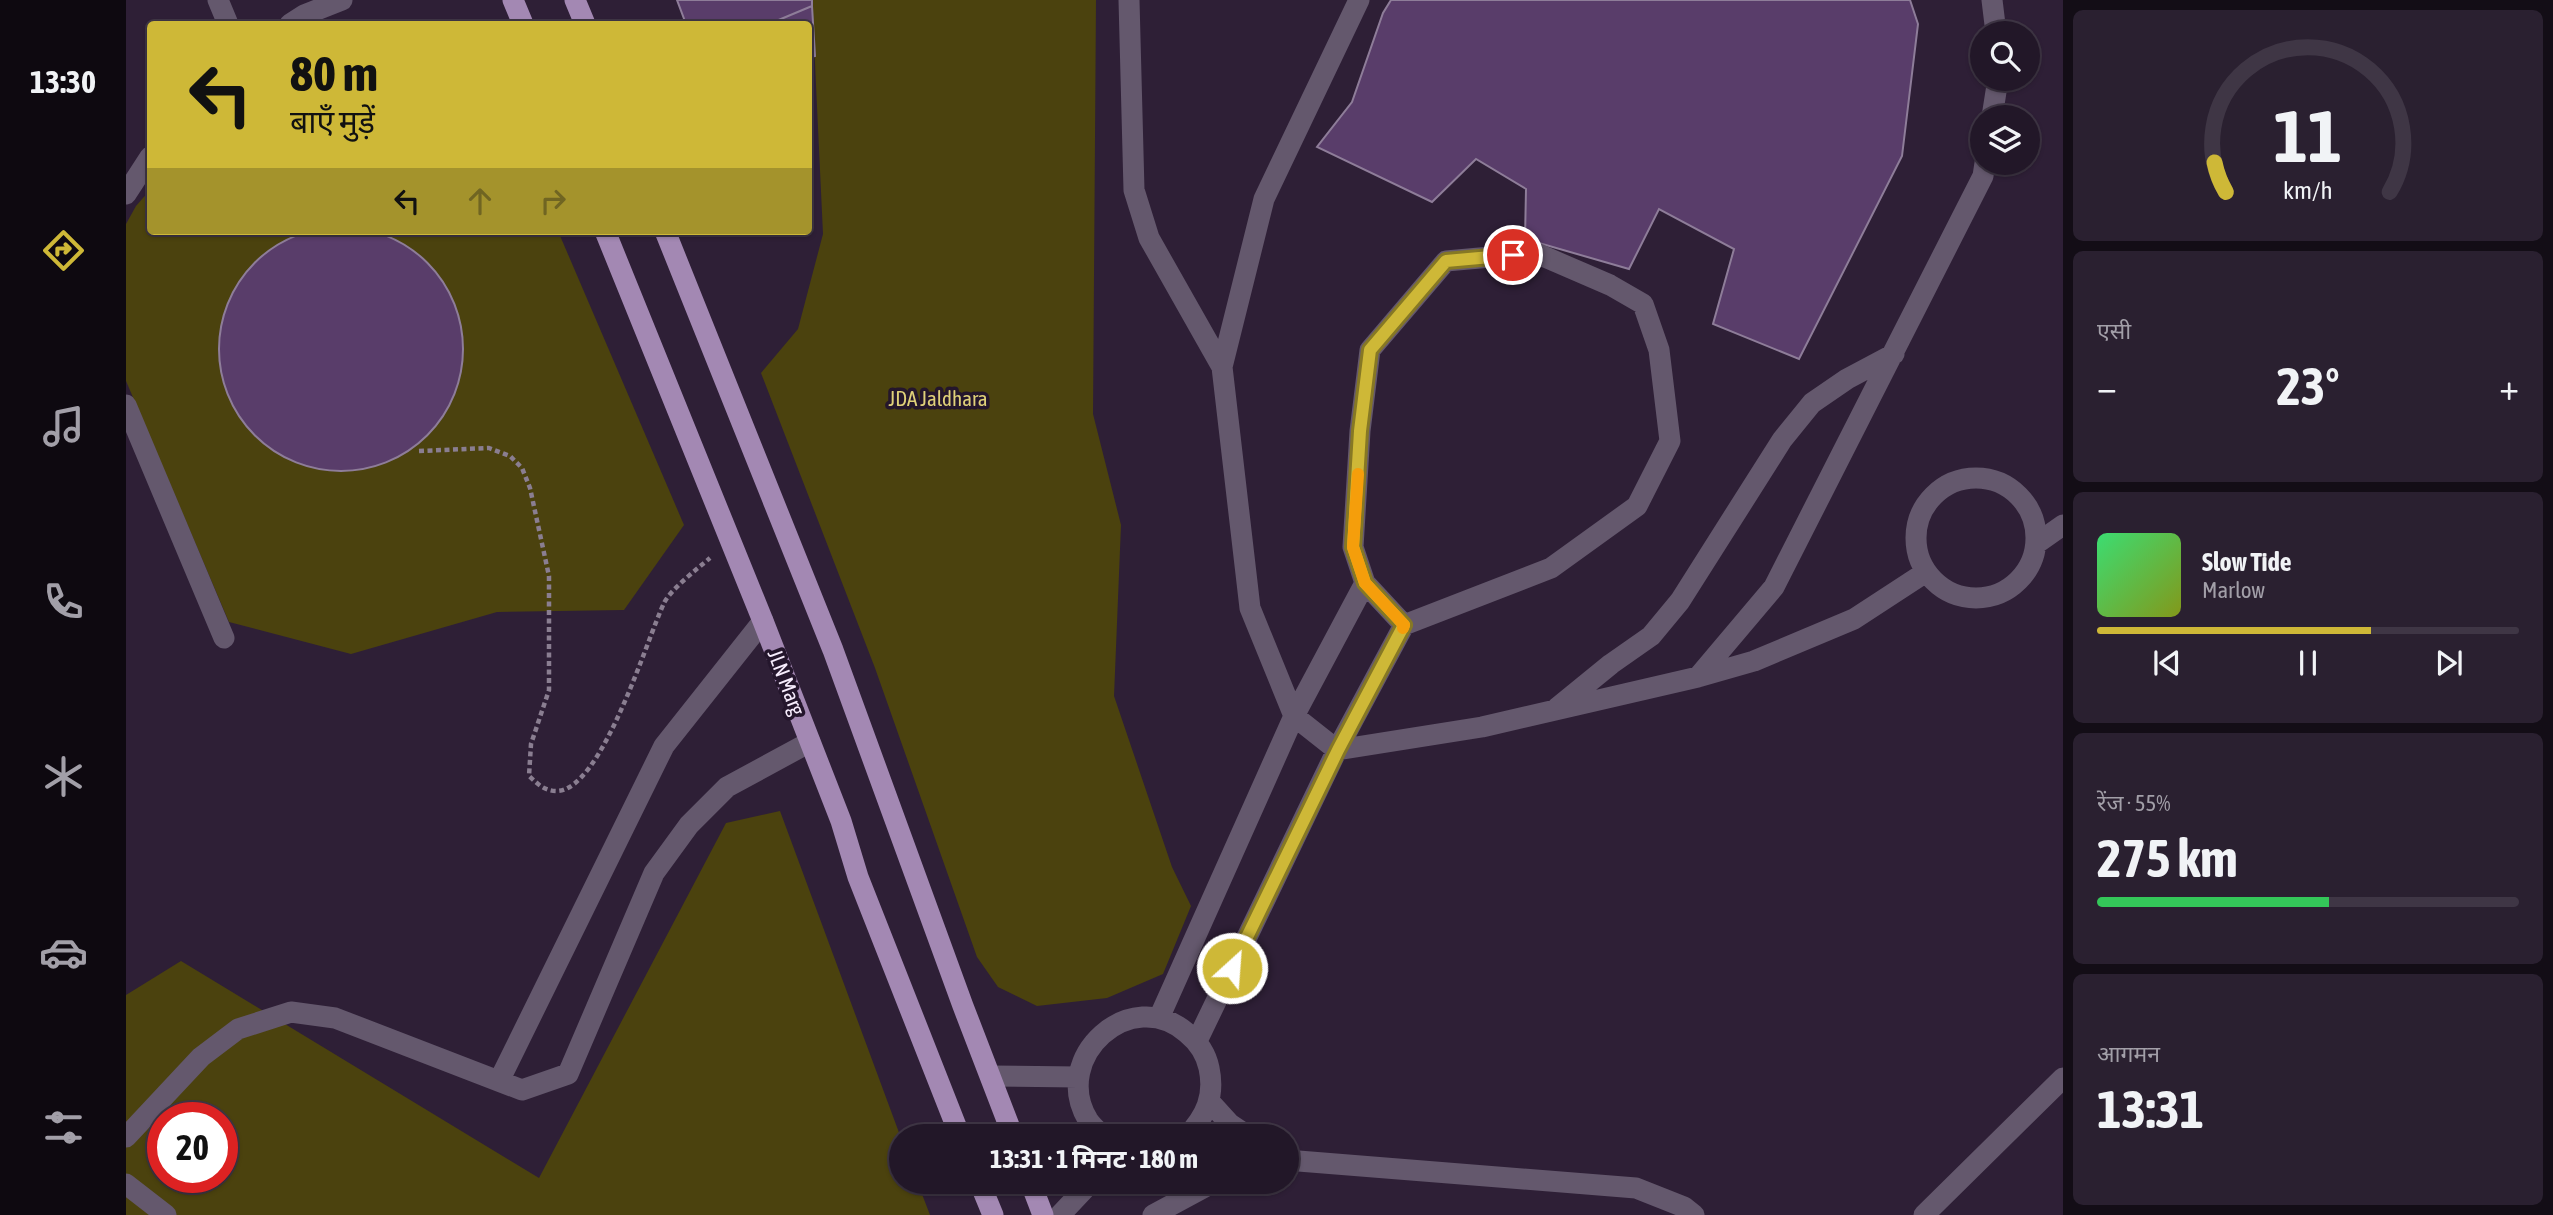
<!DOCTYPE html>
<html lang="hi">
<head>
<meta charset="utf-8">
<style>
  :root { --surface:#221728; --page:#2a2030; --text:#f1f3f6; --muted:#a29fa8; --line:#3f3645; --accent:#ceb837 }
  body { margin:0; font-family:"Asap Condensed","Noto Sans Devanagari",sans-serif; background:var(--page); color:var(--text); height:100vh; display:flex; flex-direction:column; font-size:26px; white-space:nowrap }
  * { box-sizing:border-box; margin:0 }
  p { font-size:23px; color:var(--muted) }
  .icon { flex:none; width:38px; height:38px; fill:none; stroke:currentColor; stroke-width:2; stroke-linecap:round; stroke-linejoin:round }
  .map { position:relative; flex:1; overflow:hidden }
  .details { display:flex; flex-direction:column; gap:10px; padding:10px; background:#130d16; width:490px }
  .details>* { flex:none }
  .banner { position:absolute; left:21px; top:21px; width:665px; height:214px; border-radius:7px; box-shadow:0 2px 5px #0004,0 0 0 2px var(--line); background:#ceb837; color:#111; overflow:hidden }
  .tools { position:absolute; left:1844px; top:21px; display:grid; gap:14px }
  .tools a { display:grid; place-items:center; width:70px; height:70px; border-radius:50%; background:var(--surface); box-shadow:0 2px 5px #0004,0 0 0 2px var(--line); font-size:35px }
  .speed { position:absolute; left:21px; top:1102px; display:flex; gap:14px; font-size:35px; font-weight:700; text-align:center }
  .speed>* { display:grid; place-content:center; width:91px; height:91px; border-radius:50%; background:var(--surface); box-shadow:0 2px 5px #0004,0 0 0 2px var(--line); line-height:1 }
  .speed .limit { border:10px solid #d22; background:#fff; color:#111 }
  .pin { position:absolute; display:grid; place-items:center; width:60px; height:60px; color:#fff; margin:-30px; border:4px solid #fff; border-radius:50%; box-shadow:0 2px 7px #0007 }
  .me { position:absolute; width:77px; margin:-38px; rotate:26deg; stroke-linejoin:round; filter:drop-shadow(0 0 5px #0008) }
  .turn { display:flex; align-items:center; gap:24px; height:147px; padding:0 28px; font-size:32px }
  .turn .icon { width:91px; height:91px; stroke-width:2.5 }
  .turn b { display:block; font-size:49px; line-height:60px }
  .lanes { display:flex; align-items:center; height:66px; padding:0 28px; background:#0003; justify-content:center; gap:35px; direction:ltr }
  .lanes .off { opacity:.35 }
  .big { font-size:52px; font-weight:700; line-height:1.1 }
  .details .card { flex:1; display:flex; flex-direction:column; justify-content:center; gap:10px; min-width:0; padding:0 24px; border-radius:10px; background:var(--page) }
  .details .dial { align-items:center; gap:0 }
  .dial svg { height:182px; overflow:visible; fill:none; stroke:var(--line); stroke-width:7; stroke-linecap:round; text-anchor:middle }
  .dial text { fill:var(--text); stroke:none }
  .song { display:flex; align-items:center; gap:21px }
  .cover { width:84px; height:84px; border-radius:10px; background:linear-gradient(135deg,hsl(140 70% 55%),hsl(70 70% 35%)) }
  .played { height:7px; border-radius:4px; background:linear-gradient(90deg,var(--accent) 65%,var(--line) 65%) }
  .keys { display:flex; justify-content:space-around; direction:ltr }
  .heat { display:flex; justify-content:space-between; align-items:center; font-size:38px; direction:ltr }
  .charge { height:10px; border-radius:5px; background:linear-gradient(90deg,#34c759 55%,var(--line) 0) }
  .trip { position:absolute; left:763px; top:1124px; width:410px; height:70px; border-radius:35px; background:var(--surface); box-shadow:0 2px 5px #0004,0 0 0 2px var(--line); font-weight:700; line-height:70px; text-align:center }
  main { display:flex; flex:1; min-height:0 }
  .tab-bar { display:flex; flex-direction:column; width:126px; justify-content:space-around; align-items:center; background:#0e0910; color:var(--muted) }
  .tab-bar .icon { width:49px; height:49px }
  .tab-bar .active { color:var(--accent) }
  .tab-bar b { font-size:32px; color:var(--text) }
  .map>svg:first-child { display:block }
  .green { fill:#4b420e; fill-rule:evenodd }
  .building { fill:#593d6a; stroke:#8e7d99; stroke-width:2 }
  .lines { fill:none; stroke-linecap:round; stroke-linejoin:round }
  .path { stroke:#8a7e91; stroke-width:4.5; stroke-dasharray:5 3.5; stroke-linecap:butt }
  .minor { stroke:#64586d; stroke-width:21 }
  .major { stroke:#a388b3; stroke-width:21 }
  .route-casing { stroke:#867824; stroke-width:18 }
  .route { stroke:#ceb837; stroke-width:12 }
  .slow { stroke:#f59e0b; stroke-width:12 }
  .labels { text-anchor:middle; dominant-baseline:central; stroke-width:7; stroke-linejoin:round; paint-order:stroke }
  .park-label { font-size:21px; fill:#e0d179; stroke:#24162c }
  .street-label { font-size:21px; fill:#f7edfd; stroke:#24162c }
</style>
</head>
<body>
<main>
<nav class="tab-bar">
<b>13:30</b>
<svg class="icon active" aria-label="directions" viewBox="0 0 24 24"><path d="M12 3l9 9-9 9-9-9zM9 14v-3h6M13 9l2 2-2 2"/></svg>
<svg class="icon" aria-label="music" viewBox="0 0 24 24"><path d="M9 18V5l10-2v13"/><circle cx="6" cy="18" r="3"/><circle cx="16" cy="16" r="3"/></svg>
<svg class="icon" aria-label="phone" viewBox="0 0 24 24"><path d="M5 4h4l2 5-3 2q2 4 5 5l2-3 5 2v4C11 20 4 13 5 4z"/></svg>
<svg class="icon" aria-label="climate" viewBox="0 0 24 24"><path d="M12 3v18M4 7l16 10M4 17L20 7"/></svg>
<svg class="icon" aria-label="car" viewBox="0 0 24 24"><path d="M5 17H2v-5l4-1 3-4h7l3 4 3 1v5h-3M9 17h6M6 11h13"/><circle cx="7" cy="17" r="2"/><circle cx="17" cy="17" r="2"/></svg>
<svg class="icon" aria-label="filters" viewBox="0 0 24 24"><path d="M4 7h16M4 17h16"/><circle cx="9" cy="7" r="2"/><circle cx="15" cy="17" r="2"/></svg>
</nav>
<div class="map">
<svg width="1937" height="1215" viewBox="0 0 1937 1215">
  <rect width="100%" height="100%" fill="#2e1f36"/>
  <path class="green" d="M686,0H970L967,414L995,525L988,696L1046,867L1065,906L1037,974L981,998L911,1006L872,987L851,957L749,668L635,373L672,329L697,234Z
    M24,190V231H432L558,525L498,610L371,612L225,654L103,622L0,381V224L10,206Z
    M654,811L775,1138V1181H791L804,1215H0V995L55,961L413,1178L600,823ZM37,1118H96V1178H37Z"/>
  <path class="building" d="M551,0H686V6L643,24H560Z
    M1265,0H1784L1792,24L1776,156L1673,359L1587,324L1608,249L1533,209L1503,269L1399,239L1400,189L1350,159L1306,202L1191,147L1226,102L1257,13Z
    M686,6L689,56L682,58V24H643Z
    M93 349a122 122 0 1 1 244 0a122 122 0 1 1-244 0Z"/>
  <g class="lines">
    <path class="path" d="M293,451L363,448L384,456L396,468L404,488L423,576V690L405,744L403,776C412,784 418,791 431,791C476,790 521,639 538,603C545,589 571,569 584,558"/>
    <path class="minor" d="M92,0L102,24
      M1003,0L1008,190L1023,238L1096,367
      M1233,0L1138,199L1096,367L1124,608L1168,716L1211,750L1356,727L1572,677L1628,661L1728,619L1800,572
      M1866,0L1870,33
      M164,24L178,15L216,0
      M1866,117L1872,79
      M0,194L24,157
      M0,405L98,638
      M1790 538a60 60 0 1 1 120 0a60 60 0 1 1-120 0Z
      M1910,544L1937,525
      M1572,677L1648,587L1857,176L1859,163
      M1431,708L1485,664L1525,636L1554,601L1656,440L1686,403L1721,379L1768,354
      M1033,1018L1168,716L1239,583
      M1071,1041L1211,750L1278,625L1425,568L1511,506L1544,441L1533,350L1517,304L1484,285L1410,253L1320,261L1244,350L1234,431L1227,547L1239,583L1278,625
      M865,1076L952,1077
      M373,1081L538,746L637,621
      M1084,1102L1104,1124L1122,1136
      M977,1136C972,1131 966,1126 962,1120C924,1057 1005,984 1061,1033C1072,1042 1080,1054 1083,1068C1089,1096 1080,1116 1061,1136
      M0,1137L75,1057L112,1029L165,1012L209,1018L396,1090L442,1074L528,873L563,825L601,787L684,742
      M1160,1160L1510,1188L1558,1207L1568,1215
      M0,1184L40,1215
      M934,1215L966,1181
      M1027,1215L1090,1181
      M1798,1215L1937,1078"/>
    <path class="major" d="M387,0L397,24
      M449,0L459,24
      M479,231L637,621L715,821L732,877L834,1136
      M539,231L707,650L837,1006L887,1136
      M853,1181L867,1215
      M904,1181L917,1215"/>
  </g>
  <g class="lines">
    <g class="route-casing">
      <path id="route" d="M1106,968L1212,750L1278,625L1239,583L1227,547L1234,431L1244,350L1320,261L1387,255"/>
    </g>
    <use href="#route" class="route"/>
    <path class="slow" d="M1232,474L1227,547L1239,583L1278,625L1277,628"/>
  </g>
  <g class="labels">
    <g class="park-label">
      <text x="812" y="398">JDA Jaldhara</text>
    </g>
    <g class="street-label">
      <text transform="translate(661 682) rotate(69)">JLN Marg</text>
    </g>
  </g>
</svg>
<div class="tools">
<a><svg class="icon" aria-label="search" viewBox="0 0 24 24"><circle cx="10" cy="10" r="6"/><path d="M15 15l6 6"/></svg></a>
<a><svg class="icon" aria-label="layers" viewBox="0 0 24 24"><path d="M12 4l9 5-9 5-9-5zM3 14l9 5 9-5"/></svg></a>
</div>
<div class="speed"><div class="limit">20</div></div>
<div class="pin" style="left:1387px;top:255px;background:#d93025"><svg class="icon" aria-label="arrive" viewBox="0 0 24 24"><path d="M6 21V4h12l-3 4 3 4H6"/></svg></div>
<svg class="me" style="left:1106px;top:968px" viewBox="-20 -20 40 40"><circle r="17" fill="#ceb837" stroke="#fff" stroke-width="3"/><path d="M0-11L8 9 0 5-8 9z" fill="#fff"/></svg>
<div class="trip">13:31 · 1 मिनट · 180 m</div>
<div class="banner">
<div class="turn"><svg class="icon" aria-label="left" viewBox="0 0 24 24"><path d="M17 20v-9H6M10 6l-5 5 5 5"/></svg><div><b>80 m</b>बाएँ मुड़ें</div></div>
<div class="lanes"><svg class="icon" aria-label="left" viewBox="0 0 24 24"><path d="M17 20v-9H6M10 6l-5 5 5 5"/></svg><svg class="icon off" aria-label="ahead" viewBox="0 0 24 24"><path d="M12 20V5M6 11l6-6 6 6"/></svg><svg class="icon off" aria-label="right" viewBox="0 0 24 24"><path d="M7 20v-9h11M14 6l5 5-5 5"/></svg></div>
</div>
</div>
<section class="details">
<div class="card dial"><svg viewBox="0 0 100 80">
<path d="M14 69A42 42 0 1 1 86 69"/>
<path d="M14 69A42 42 0 0 1 9 56" stroke="#ceb837"/>
<text x="50" y="56" font-size="32" font-weight="700">11</text>
<text x="50" y="72" font-size="11">km/h</text>
</svg></div>
<div class="card"><p>एसी</p>
<div class="heat"><a>−</a><b class="big">23°</b><a>+</a></div>
</div>
<div class="card">
<div class="song"><i class="cover"></i><div><b>Slow Tide</b><p>Marlow</p></div></div>
<div class="played"></div>
<div class="keys"><svg class="icon" aria-label="previous" viewBox="0 0 24 24"><path d="M18 5L8 12l10 7zM5 5v14"/></svg><svg class="icon" aria-label="pause" viewBox="0 0 24 24"><path d="M8 5v14M16 5v14"/></svg><svg class="icon" aria-label="next" viewBox="0 0 24 24"><path d="M6 5l10 7-10 7zM19 5v14"/></svg></div>
</div>
<div class="card"><p>रेंज · 55%</p><b class="big">275 km</b><div class="charge"></div></div>
<div class="card"><p>आगमन</p><b class="big">13:31</b></div>
</section>
</main>
</body>
</html>
